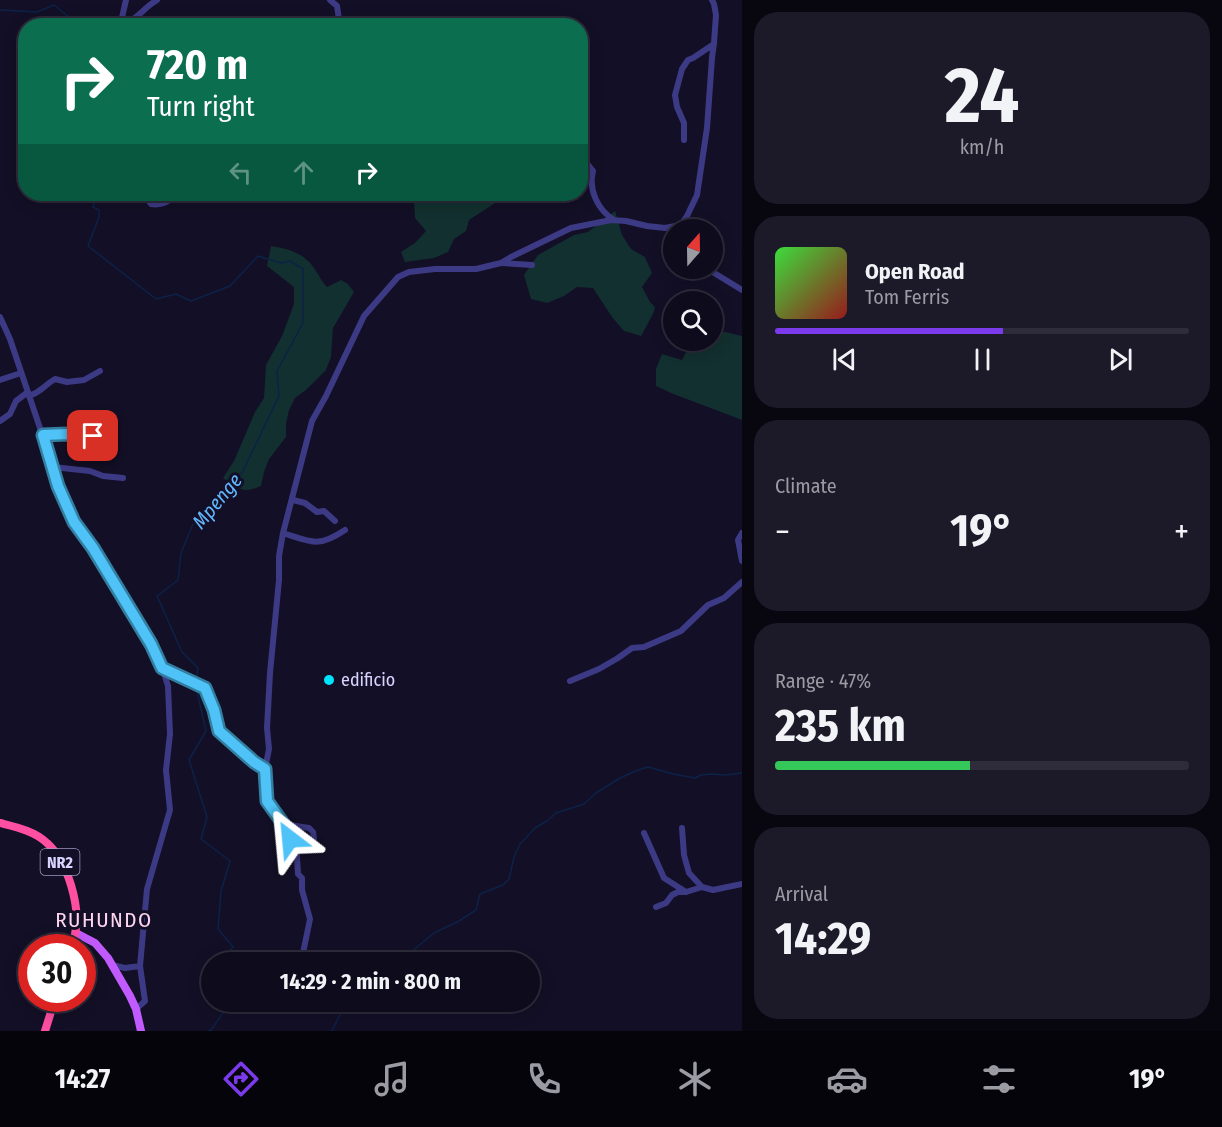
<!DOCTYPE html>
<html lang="en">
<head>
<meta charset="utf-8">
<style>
  :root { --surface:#0e0b1c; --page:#1c1929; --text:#f1f3f6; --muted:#9b9ba3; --line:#2e2b3b; --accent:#7c3aed }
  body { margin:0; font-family:"Fira Sans Condensed",sans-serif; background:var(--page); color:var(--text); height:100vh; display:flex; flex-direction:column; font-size:22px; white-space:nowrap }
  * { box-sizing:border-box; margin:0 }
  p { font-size:20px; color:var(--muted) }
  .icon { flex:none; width:33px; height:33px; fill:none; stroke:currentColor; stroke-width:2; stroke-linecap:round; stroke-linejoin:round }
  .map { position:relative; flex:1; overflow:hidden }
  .panel { display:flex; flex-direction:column; gap:12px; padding:12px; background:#08060f; width:480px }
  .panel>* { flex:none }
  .hud { position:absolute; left:18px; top:18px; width:570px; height:183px; border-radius:24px; box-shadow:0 3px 15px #0003,0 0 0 2px var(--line); background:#0b6e4f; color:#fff; overflow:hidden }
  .needle { width:39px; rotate:20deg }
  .tools { position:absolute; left:663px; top:219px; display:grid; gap:12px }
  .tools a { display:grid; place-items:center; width:60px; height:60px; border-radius:50%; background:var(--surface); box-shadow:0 3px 15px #0003,0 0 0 2px var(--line); font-size:30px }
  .speed { position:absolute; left:18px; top:934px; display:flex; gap:12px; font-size:30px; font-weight:700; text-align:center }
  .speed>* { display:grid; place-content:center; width:78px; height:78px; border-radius:50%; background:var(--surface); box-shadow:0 3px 15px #0003,0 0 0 2px var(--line); line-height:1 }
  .speed .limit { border:9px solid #d22; background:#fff; color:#111 }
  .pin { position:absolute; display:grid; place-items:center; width:51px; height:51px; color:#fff; margin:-26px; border-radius:12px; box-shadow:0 3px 9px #0006 }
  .me { position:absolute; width:66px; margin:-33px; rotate:331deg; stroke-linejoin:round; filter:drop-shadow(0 0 4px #0008) }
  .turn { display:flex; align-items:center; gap:21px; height:126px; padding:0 30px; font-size:27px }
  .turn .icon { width:78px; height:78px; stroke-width:2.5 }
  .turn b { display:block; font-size:42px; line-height:51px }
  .lanes { display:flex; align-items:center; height:57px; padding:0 30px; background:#0003; justify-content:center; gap:30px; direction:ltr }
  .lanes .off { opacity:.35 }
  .big { font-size:45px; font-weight:700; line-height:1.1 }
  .panel .tile { flex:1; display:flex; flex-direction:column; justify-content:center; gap:9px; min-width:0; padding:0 21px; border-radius:24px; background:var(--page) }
  .panel .dial { align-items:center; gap:0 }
  .dial b { font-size:78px; line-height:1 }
  .song { display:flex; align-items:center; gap:18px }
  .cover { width:72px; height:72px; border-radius:9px; background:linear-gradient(135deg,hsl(120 70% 55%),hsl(0 70% 35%)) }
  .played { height:6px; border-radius:3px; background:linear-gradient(90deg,var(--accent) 55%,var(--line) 55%) }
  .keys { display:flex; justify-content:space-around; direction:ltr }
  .heat { display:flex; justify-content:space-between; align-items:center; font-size:33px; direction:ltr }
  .charge { height:9px; border-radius:4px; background:linear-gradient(90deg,#34c759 47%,var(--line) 0) }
  .trip { position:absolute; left:201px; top:952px; width:339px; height:60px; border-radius:30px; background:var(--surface); box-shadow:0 3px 15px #0003,0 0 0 2px var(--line); font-weight:700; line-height:60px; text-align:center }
  .menu { display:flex; height:96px; justify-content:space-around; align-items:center; background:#06040b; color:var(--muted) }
  .menu .icon { width:42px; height:42px }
  .menu .selected { color:var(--accent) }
  .menu b { font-size:27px; color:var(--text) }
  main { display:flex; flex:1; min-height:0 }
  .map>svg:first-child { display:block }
  .green { fill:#12302f }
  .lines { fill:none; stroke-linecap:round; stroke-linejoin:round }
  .stream { stroke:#0c2248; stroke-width:1.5 }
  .minor { stroke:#3d3a85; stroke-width:6 }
  .major { stroke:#c25bff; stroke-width:8 }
  .highway { stroke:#ff4fa3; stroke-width:8 }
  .route-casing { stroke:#337fa1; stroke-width:15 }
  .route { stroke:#4fc3f7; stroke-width:10 }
  .poi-dot { fill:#00e5ff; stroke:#130f26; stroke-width:2 }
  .labels { text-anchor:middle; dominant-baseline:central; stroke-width:6; stroke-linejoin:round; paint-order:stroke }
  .shield { fill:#130f26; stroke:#9e99be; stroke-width:1.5 }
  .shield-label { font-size:16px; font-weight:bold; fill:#d9d4ff }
  .poi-label { font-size:18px; fill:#d9d4ff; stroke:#130f26; text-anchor:start }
  .water-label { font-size:20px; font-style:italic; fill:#62b6ff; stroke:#130f26 }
  .quarter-label { font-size:21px; letter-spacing:1.5px; fill:#ffd6f0; stroke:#130f26 }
</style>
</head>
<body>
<main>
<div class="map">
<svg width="742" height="1031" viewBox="0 0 742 1031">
  <rect width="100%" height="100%" fill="#130f26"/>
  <path class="green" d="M421,194H509L469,220L466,231L454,239L448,252L434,258L405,262L401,252L415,243L426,231L415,218L414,201Z
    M615,211L622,235L631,249L645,257L652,273L642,287L650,302L655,307L654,312L641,336L624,331L612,317L593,288L577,287L564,296L547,303L531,299L524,275L538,255L574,235L588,232Z
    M271,246C290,249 306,254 316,271C320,277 322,282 327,287L341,280L348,284L354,292L333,328L331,357L326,370L306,390L295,398L289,410L286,424V437L269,459L264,472L261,486C243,494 238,489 223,478L234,461L255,412L264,398L266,365L282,336L294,304V287L267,266Z
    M713,329L742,336V420L671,393L656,386V369L662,354L682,360L687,350L670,344L673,336L674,340H712Z"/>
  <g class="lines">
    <path class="stream" d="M0,10L37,12L54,5L80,26
      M96,194L93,207L99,210V217L88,246L156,299L176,294L191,301L230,286L258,256L281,263L290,261L303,269V323L277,371L279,396L243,471L193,524L181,553L178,580L157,596L182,652L198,668L196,682
      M196,687L206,731L189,760L207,817L201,839L230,861L221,891L218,929L233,947L219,963
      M400,963L417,947L434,933L459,921L476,910L480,894L503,885L509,879L514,857L520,844L535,828L547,821L556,813L584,804L596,793L620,778L638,770L648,767L673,774L695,778L701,775L712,774L725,775L742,773
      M208,1031L211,1030L228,1006L226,1002
      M332,1031L346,1002"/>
    <path class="minor" d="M330,0L337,6L340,26
      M120,25C138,20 142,9 157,0
      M120,26L126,0
      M684,140V123L677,107L675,95L682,69L688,60L693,58L714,44
      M586,156V162L593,171C588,190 598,210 614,220
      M144,194L151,204C163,206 169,201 177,194
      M673,258H674
      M502,263L532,265
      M706,268L742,290
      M0,317L10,339L68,511L78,529L93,548L151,644L162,667L168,686L170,734L166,770L170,810L147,889L140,966L145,1001L136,1009
      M0,380L21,373
      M29,396C43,391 43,386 55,379L67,382L84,380L100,371
      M0,421L10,414L16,401L28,392
      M43,435L67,433L83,438L93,436
      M53,467L90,471L103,476L123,478
      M293,500L305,503L317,512L324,511L335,521
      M283,533C312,542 318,548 345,530
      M742,533L738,540L742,561
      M162,667L205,688L215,710L219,731L254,762L265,769
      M570,681L599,669L618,658L632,648L644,647L681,631L708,605L724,598L742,582
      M283,824L309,828L313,832L314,839
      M682,828L684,855L689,873L702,887
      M644,833L664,878L686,892
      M656,907L666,903L672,895L678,892H686L702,887L713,890L742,884
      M302,958L310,919L302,890V878L298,874L296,843L290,839L287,829L267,801L265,769L269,749L267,728L270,673L279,580V556L283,533L312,421L326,396L364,316L398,277L409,272L435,269H476L501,263L511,257L571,228L611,220L626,221L647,226L665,228L681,225L687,216L697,195L707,128L712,58L714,43L716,15L714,4L712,0
      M112,965L125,968L140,966"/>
    <path class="major" d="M76,933L95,943L108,958L130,996L136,1009L141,1031"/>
    <path class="highway" d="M0,823C16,827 35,831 47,843C68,862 81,907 75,934C75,939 73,944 71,948
      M45,1031L55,999"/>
  </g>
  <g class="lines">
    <g class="route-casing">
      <path id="route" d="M93,436L83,438L67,434L43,435L58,486L74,522L93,548L151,644L162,668L205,688L214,710L219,731L254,762L265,769L267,801L287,829L290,839"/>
    </g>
    <use href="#route" class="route"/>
  </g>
  <circle class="poi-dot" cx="329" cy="680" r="6"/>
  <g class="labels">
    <rect class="shield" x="40.5" y="849" width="39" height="26" rx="4.5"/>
    <g class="shield-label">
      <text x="60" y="862">NR2</text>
    </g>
    <g class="poi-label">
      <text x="341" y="680">edificio</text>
    </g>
    <g class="water-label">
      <text transform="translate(217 501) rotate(-50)">Mpenge</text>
    </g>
    <g class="quarter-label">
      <text x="104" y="920">RUHUNDO</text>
    </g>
  </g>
</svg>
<div class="tools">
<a><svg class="needle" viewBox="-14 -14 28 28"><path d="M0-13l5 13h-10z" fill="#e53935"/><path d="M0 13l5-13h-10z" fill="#9b9ba3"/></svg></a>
<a><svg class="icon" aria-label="search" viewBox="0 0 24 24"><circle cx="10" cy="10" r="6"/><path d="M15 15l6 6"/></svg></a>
</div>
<div class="speed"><div class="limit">30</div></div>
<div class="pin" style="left:93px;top:436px;background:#d93025"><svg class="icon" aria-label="arrive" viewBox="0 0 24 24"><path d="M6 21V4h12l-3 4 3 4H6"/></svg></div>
<svg class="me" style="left:290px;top:839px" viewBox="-20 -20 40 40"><path d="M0-17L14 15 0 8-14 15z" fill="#4fc3f7" stroke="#fff" stroke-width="4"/></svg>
<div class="trip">14:29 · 2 min · 800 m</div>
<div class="hud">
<div class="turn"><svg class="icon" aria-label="right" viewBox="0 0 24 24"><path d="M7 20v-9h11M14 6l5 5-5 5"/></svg><div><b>720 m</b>Turn right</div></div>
<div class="lanes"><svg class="icon off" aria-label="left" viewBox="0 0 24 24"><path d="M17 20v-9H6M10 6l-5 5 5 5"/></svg><svg class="icon off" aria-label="ahead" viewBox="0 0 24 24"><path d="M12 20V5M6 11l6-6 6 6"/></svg><svg class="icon" aria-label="right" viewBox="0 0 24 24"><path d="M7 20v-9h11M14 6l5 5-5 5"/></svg></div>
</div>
</div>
<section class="panel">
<div class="tile dial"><b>24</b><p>km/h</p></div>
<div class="tile">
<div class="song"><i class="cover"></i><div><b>Open Road</b><p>Tom Ferris</p></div></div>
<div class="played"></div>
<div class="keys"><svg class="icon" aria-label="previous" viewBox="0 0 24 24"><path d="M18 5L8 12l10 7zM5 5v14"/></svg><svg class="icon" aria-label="pause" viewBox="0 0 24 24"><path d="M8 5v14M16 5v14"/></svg><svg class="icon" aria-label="next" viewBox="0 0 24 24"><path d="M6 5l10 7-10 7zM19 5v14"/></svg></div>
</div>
<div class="tile"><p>Climate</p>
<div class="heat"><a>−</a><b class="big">19°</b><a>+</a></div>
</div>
<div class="tile"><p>Range · 47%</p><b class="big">235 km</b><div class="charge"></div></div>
<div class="tile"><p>Arrival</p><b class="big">14:29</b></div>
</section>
</main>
<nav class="menu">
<b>14:27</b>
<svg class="icon selected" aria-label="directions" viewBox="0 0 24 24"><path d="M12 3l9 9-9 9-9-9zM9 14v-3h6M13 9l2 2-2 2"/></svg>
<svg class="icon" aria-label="music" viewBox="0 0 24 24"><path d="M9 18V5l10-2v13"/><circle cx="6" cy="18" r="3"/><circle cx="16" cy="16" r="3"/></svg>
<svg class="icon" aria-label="phone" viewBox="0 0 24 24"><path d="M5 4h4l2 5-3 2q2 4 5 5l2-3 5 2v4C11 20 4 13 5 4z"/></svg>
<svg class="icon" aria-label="climate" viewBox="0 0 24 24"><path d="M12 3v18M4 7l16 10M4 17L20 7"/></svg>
<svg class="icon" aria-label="car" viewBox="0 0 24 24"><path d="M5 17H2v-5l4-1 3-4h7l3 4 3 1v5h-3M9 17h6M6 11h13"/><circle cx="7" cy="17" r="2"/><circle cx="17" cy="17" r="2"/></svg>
<svg class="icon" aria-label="filters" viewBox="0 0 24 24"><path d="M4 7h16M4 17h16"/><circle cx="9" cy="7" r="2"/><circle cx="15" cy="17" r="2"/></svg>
<b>19°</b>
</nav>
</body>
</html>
